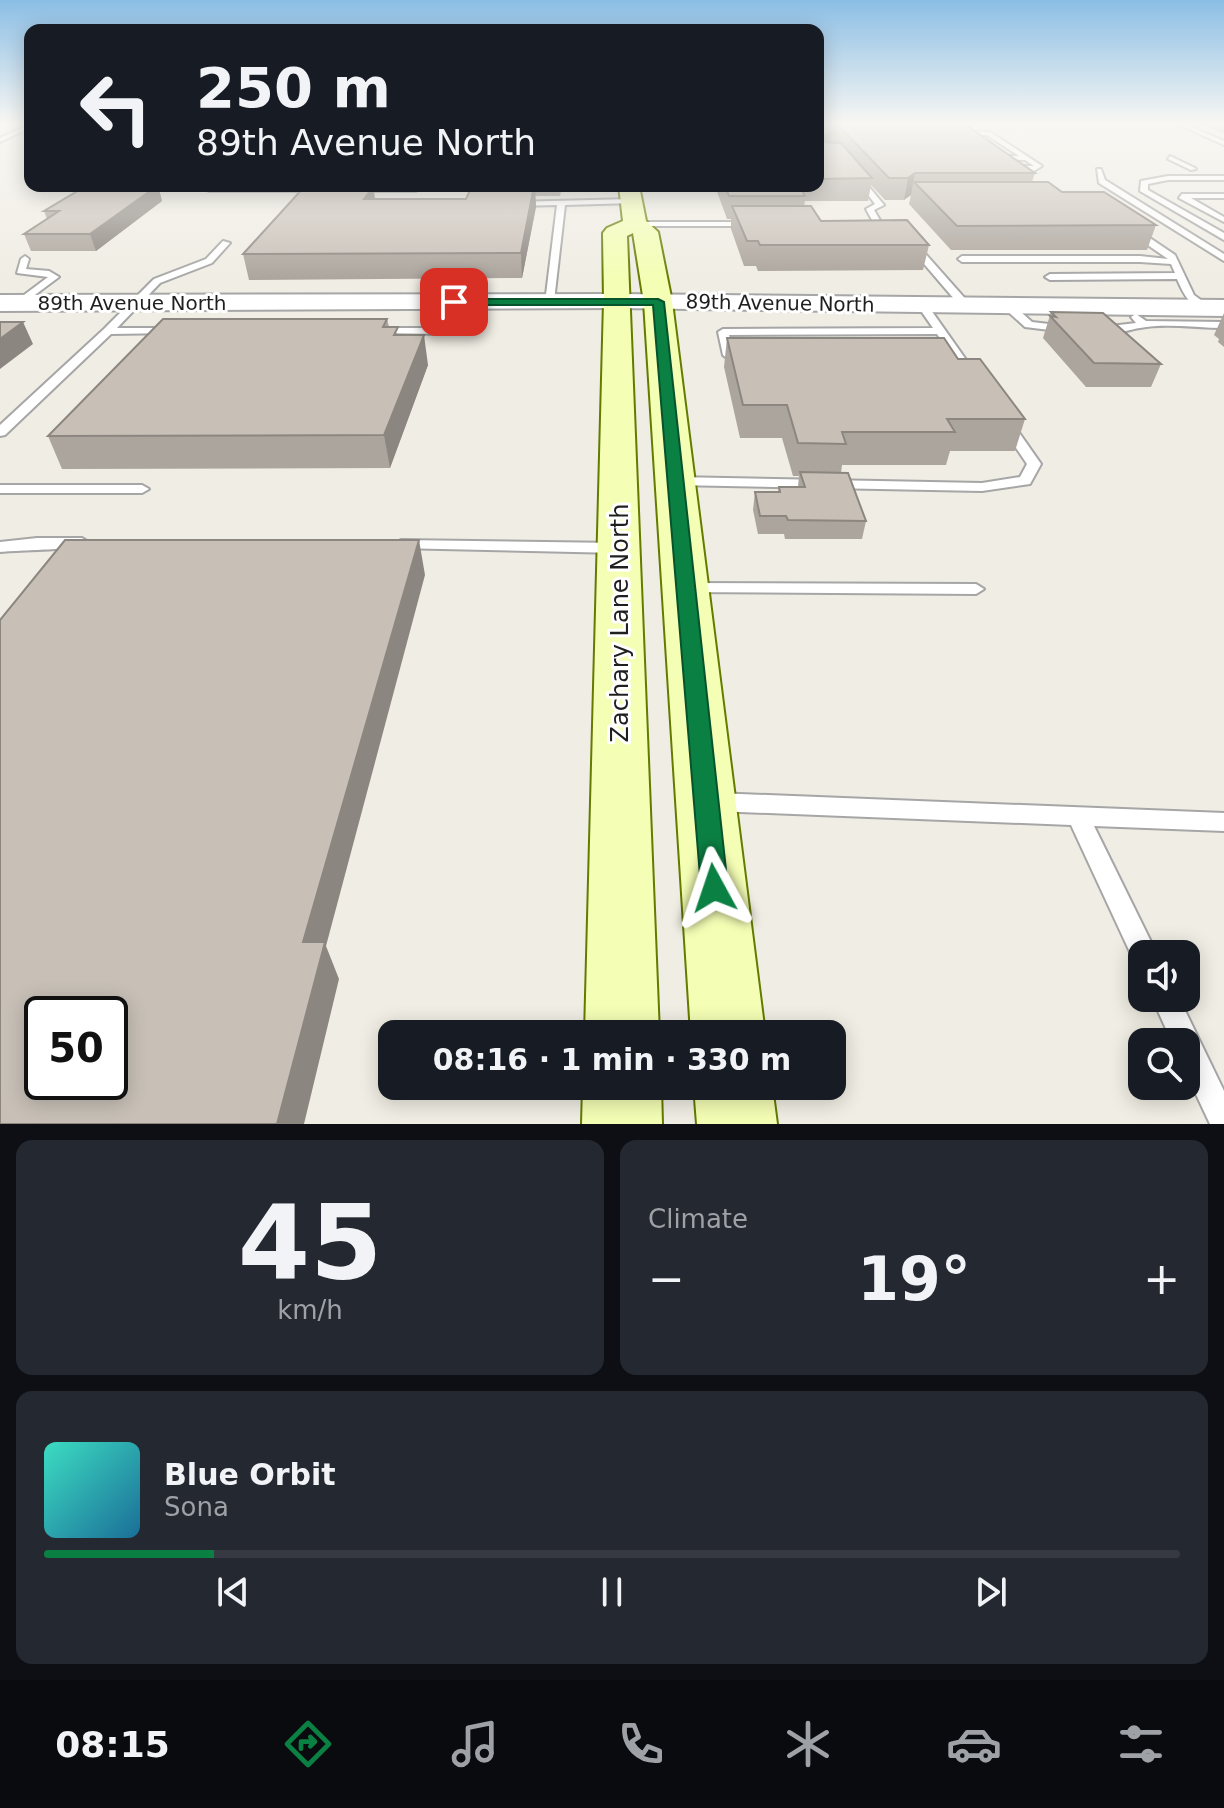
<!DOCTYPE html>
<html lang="en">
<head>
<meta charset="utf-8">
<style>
  :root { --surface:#171b24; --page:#242831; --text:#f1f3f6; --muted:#9ea1a6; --line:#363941; --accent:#0b8043 }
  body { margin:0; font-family:"DejaVu Sans",sans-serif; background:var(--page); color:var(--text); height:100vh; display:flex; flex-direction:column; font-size:30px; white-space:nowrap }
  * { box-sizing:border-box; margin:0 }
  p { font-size:26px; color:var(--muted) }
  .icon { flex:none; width:44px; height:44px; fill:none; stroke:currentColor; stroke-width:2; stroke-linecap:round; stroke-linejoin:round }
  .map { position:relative; height:1124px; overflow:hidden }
  .side { display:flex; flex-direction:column; gap:16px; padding:16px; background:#0d0f14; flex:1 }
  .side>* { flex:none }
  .guide { position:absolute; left:24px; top:24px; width:800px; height:168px; border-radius:16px; box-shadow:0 4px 20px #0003; background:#171b24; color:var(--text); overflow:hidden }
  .buttons { position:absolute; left:1128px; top:940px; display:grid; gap:16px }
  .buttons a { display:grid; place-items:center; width:72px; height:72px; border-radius:16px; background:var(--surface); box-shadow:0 4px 20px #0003; font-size:40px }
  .speed { position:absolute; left:24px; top:996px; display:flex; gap:16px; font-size:40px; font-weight:700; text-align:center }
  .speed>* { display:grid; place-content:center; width:104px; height:104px; border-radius:50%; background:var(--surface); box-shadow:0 4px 20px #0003; line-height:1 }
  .speed .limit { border:4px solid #111; border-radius:12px; background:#fff; color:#111 }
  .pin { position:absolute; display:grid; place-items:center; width:68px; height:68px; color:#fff; margin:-34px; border-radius:16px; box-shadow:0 4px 12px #0006 }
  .me { position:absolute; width:88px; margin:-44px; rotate:355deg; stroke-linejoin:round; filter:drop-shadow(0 0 6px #0008) }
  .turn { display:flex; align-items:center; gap:28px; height:168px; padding:0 40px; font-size:36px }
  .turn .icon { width:104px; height:104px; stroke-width:2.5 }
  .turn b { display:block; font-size:56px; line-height:68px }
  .big { font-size:60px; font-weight:700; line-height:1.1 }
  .side .card { flex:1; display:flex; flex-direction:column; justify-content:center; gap:12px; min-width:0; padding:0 28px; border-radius:16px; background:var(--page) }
  .side .dial { align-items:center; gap:0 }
  .dial b { font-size:104px; line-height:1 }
  .song { display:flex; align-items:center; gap:24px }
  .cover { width:96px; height:96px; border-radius:12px; background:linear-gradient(135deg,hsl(170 70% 55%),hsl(200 70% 35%)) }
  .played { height:8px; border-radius:4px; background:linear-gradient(90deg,var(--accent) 15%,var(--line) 15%) }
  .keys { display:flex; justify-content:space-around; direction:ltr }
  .heat { display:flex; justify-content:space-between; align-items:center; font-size:44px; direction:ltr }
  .side .tiles { flex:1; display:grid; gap:16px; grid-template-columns:1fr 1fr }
  .card:last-child { grid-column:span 2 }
  .trip { position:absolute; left:378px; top:1020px; width:468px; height:80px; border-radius:16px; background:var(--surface); box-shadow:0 4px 20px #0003; font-weight:700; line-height:80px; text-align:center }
  .tabs { display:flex; height:128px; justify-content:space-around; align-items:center; background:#090b0e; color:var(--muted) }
  .tabs .icon { width:56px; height:56px }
  .tabs .on { color:var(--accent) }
  .tabs b { font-size:36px; color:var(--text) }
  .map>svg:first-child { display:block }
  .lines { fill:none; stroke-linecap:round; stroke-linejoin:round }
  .service-casing { stroke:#a6a6a6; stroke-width:4 }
  .tertiary-casing { stroke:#a6a6a6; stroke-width:4 }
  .secondary-casing { stroke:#647b00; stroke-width:4 }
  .service { fill:#fff; fill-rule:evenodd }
  .tertiary { fill:#fff; fill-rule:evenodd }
  .secondary { fill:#f4feb4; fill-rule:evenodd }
  .wall { fill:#aca59d }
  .shaded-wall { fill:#8c8680 }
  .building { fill:#c8c0b7; stroke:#8c8680; stroke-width:2; fill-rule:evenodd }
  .route { fill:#0b8043; stroke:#07532c; stroke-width:2 }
  .labels { text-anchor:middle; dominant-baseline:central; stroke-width:6; stroke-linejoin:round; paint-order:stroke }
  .far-street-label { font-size:20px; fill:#1f1f1f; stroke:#fff }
  .street-label { font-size:24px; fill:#1f1f1f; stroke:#fff }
</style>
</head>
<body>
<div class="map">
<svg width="1224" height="1124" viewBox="0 0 1224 1124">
  <rect width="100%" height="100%" fill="#f0ede4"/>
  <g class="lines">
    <g class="service-casing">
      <path id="service" d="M942,123H948L960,131L990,132L1042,166L1032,172L1007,169L1009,166H1034L1025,160L990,159L992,156H1019L987,135L957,134Z
        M1175,123H1182L1224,141V145Z
        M30,124V128L0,142V138Z
        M1170,156L1195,168L1196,169L1191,170L1168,159Z
        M1097,169H1101L1105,180L1224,254V261L1099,183Z
        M854,176H860L884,205L874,210L884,227L894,231V235L877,229L866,209L875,204Z
        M1168,176H1224V180H1168L1148,184V190L1224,233V240L1140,191L1141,181Z
        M208,186L322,187L326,189L322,191H209L205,189Z
        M422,186L416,191H353L349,189L353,187Z
        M1182,194H1224V198H1191L1224,217V222L1179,198Z
        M631,199L634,203L565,205L554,301L545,303L557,205L517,206L514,202Z
        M635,222H753L757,224L753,226H632Z
        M1129,228H1135L1175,255L1194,295L1209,306V310C1191,310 1183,293 1177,279L1050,280L1045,277L1050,274L1175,273L1171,264L1140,262H962L958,259L962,256H1140L1168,259L1129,232Z
        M223,241L230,243L212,263L160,283L117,328H171L175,329V333L111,334L5,435L0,436V425L104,329L154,279L206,259Z
        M908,241H914L969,303V307H961L908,245Z
        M25,256L29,259L26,269L49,271L59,277L20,306L16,305V301L48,277L17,273L21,259Z
        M922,302L926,303L976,374V378H968L937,334L729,335L734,352L745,355C740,360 728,360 723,355L718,332L723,329L933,328L917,305Z
        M1004,304H1012L1032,322L1066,326L1071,329L1066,332L1025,327L1004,308Z
        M1136,314L1146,321L1224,322V328C1197,328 1166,323 1140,328C1126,330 1110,338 1097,330L1102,327L1136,323L1131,317Z
        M378,328H445L450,331L445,334L374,333L373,331Z
        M1006,420L1011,421L1041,464L1030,484L982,491L675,485L668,481L675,477L982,483L1020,477L1027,464L1000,424Z
        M0,485H142L149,489L142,493H0Z
        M37,538H82L90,543C82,550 17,550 0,552V542Z
        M401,540L618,543L626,548L618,553L395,548L393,545Z
        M687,583L976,584L984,589L976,594L681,592L679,588Z
        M716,793L1224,813V831L1094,826L1157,954H1142V965L1135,963L1071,825L716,811L708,808L705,802L708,796Z
        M1152,998H1179L1224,1091V1124H1210L1186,1073V1042H1172Z"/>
    </g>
    <g class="tertiary-casing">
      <path id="tertiary" d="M618,294L1224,300V316L618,308L0,311V295Z"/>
    </g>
    <g class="secondary-casing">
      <path id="secondary" d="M619,186H639L646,221L658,232L672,302L765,1034H691L644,302L633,233L627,236L659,1034H585L604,301L603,233L607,228L623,221Z
        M583,1086H661L662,1124H582Z
        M694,1086H772L777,1124H697Z"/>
    </g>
    <use href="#service" class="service"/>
    <use href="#tertiary" class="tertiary"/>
    <use href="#secondary" class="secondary"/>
  </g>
  <path class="wall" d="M818,123H963L1035,173L1032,182L1156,225L1147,250H951L909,204L911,195L904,200H885L871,185L868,201H805L804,206L821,221L929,245L923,270L758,271L756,266H744L731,229V219H727L715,186H818Z
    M1198,123H1224V134Z
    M158,186L162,201L96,251H31L24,234L47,219L44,211Z
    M472,186H562L560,196H535L536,207L522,278L249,280L243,254L316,187L375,199H466Z
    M1051,312L1161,364L1151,387H1086L1043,338Z
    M1224,313V347L1218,342L1219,339L1214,335Z
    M387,319L389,327L399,335L428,365L390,468L62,469L48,436Z
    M727,338L958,359L1025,419L1015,451H950L946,465H842L841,473L866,521L862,539H785L784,534H758L753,510L755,492H778L779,487H798L799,476H793L782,438H740L724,367Z"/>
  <path class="shaded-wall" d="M818,134H831L829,153L818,154Z
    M915,173L911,195L904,200L908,178Z
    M158,186L162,201L96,251L90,234Z
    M535,186L536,207L522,278L521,253Z
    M373,187L377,209L364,199Z
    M23,322L33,344L0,369V326Z
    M424,335L428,365L390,468L384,435Z
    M419,540L425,575L326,946L339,979L304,1124H277L303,942Z"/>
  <path class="building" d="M818,123L831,134H818L819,142L841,143L872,178L818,179Z
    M836,123H963L1035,173H915L908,178H889Z
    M914,182H1048L1062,192H1104L1156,225L957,226Z
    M86,186H157L90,234H24L59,211H44Z
    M305,186H314L316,187H373L364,199H466L472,186H534L521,253L243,254Z
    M725,186H799L805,196H729Z
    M732,206H811L821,221L907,220L929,245H760L758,241H747Z
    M1051,312L1103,313L1161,364L1094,363L1050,316L1056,317Z
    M163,319H387L383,327H398L394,335H424L384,435L48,436Z
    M0,322H23L0,339Z
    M727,338H944L958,359H980L1025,419H947L955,432H842L846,444L798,443L787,405H743Z
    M800,472L848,473L866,521L788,520L786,516H760L755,492H780L779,487H805Z
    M65,540H419L303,942H325L277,1124H0V620ZM42,1014H110V1082H42Z"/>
  <linearGradient id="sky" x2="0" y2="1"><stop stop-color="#8bbee5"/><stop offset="0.44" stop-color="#f8f7f3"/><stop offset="1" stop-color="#f8f7f3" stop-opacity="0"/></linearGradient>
  <rect width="1224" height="280" fill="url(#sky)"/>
  <path class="route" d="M658,299L664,302L728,888L724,897L714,901L705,897L701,888L653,305H454L448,302L454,299Z"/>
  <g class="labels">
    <g class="far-street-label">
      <text x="132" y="303">89th Avenue North</text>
      <text transform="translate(780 303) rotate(1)">89th Avenue North</text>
    </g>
    <g class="street-label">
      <text transform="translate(620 623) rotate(-90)">Zachary Lane North</text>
    </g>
  </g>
</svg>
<div class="buttons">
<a><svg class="icon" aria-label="sound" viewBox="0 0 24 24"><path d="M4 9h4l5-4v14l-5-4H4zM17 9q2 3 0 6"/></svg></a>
<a><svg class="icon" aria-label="search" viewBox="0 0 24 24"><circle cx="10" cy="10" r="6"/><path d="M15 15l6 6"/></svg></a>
</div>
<div class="speed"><div class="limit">50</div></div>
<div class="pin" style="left:454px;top:302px;background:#d93025"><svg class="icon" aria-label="arrive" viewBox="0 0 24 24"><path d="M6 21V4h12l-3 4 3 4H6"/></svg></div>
<svg class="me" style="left:714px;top:888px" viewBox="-20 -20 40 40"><path d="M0-17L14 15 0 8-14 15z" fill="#0b8043" stroke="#fff" stroke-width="4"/></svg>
<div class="trip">08:16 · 1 min · 330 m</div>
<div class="guide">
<div class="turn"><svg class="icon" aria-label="left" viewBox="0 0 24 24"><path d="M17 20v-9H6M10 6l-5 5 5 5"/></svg><div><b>250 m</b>89th Avenue North</div></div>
</div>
</div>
<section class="side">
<div class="tiles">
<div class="card dial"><b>45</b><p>km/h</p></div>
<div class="card"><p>Climate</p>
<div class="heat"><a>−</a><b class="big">19°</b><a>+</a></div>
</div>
<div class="card">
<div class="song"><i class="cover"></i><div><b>Blue Orbit</b><p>Sona</p></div></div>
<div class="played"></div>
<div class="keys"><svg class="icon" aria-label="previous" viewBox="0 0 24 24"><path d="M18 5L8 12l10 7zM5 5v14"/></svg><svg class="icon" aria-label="pause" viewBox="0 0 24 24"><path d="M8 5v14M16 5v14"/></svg><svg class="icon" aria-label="next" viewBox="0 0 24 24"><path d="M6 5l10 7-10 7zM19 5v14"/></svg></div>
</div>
</div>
</section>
<nav class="tabs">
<b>08:15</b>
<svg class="icon on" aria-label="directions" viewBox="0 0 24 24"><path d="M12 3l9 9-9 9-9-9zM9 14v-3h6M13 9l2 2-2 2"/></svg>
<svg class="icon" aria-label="music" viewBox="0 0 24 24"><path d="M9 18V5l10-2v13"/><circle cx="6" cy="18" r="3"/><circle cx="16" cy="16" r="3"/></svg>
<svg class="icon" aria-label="phone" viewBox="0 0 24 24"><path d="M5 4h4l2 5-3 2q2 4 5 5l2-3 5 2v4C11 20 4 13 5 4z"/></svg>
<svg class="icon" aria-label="climate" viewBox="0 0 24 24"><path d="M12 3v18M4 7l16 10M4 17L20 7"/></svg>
<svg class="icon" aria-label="car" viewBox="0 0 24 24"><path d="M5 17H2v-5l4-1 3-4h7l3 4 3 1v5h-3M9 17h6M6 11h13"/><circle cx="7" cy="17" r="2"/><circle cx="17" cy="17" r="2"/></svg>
<svg class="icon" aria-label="filters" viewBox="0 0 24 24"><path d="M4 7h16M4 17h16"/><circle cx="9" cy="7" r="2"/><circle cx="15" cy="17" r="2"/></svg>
</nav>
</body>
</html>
